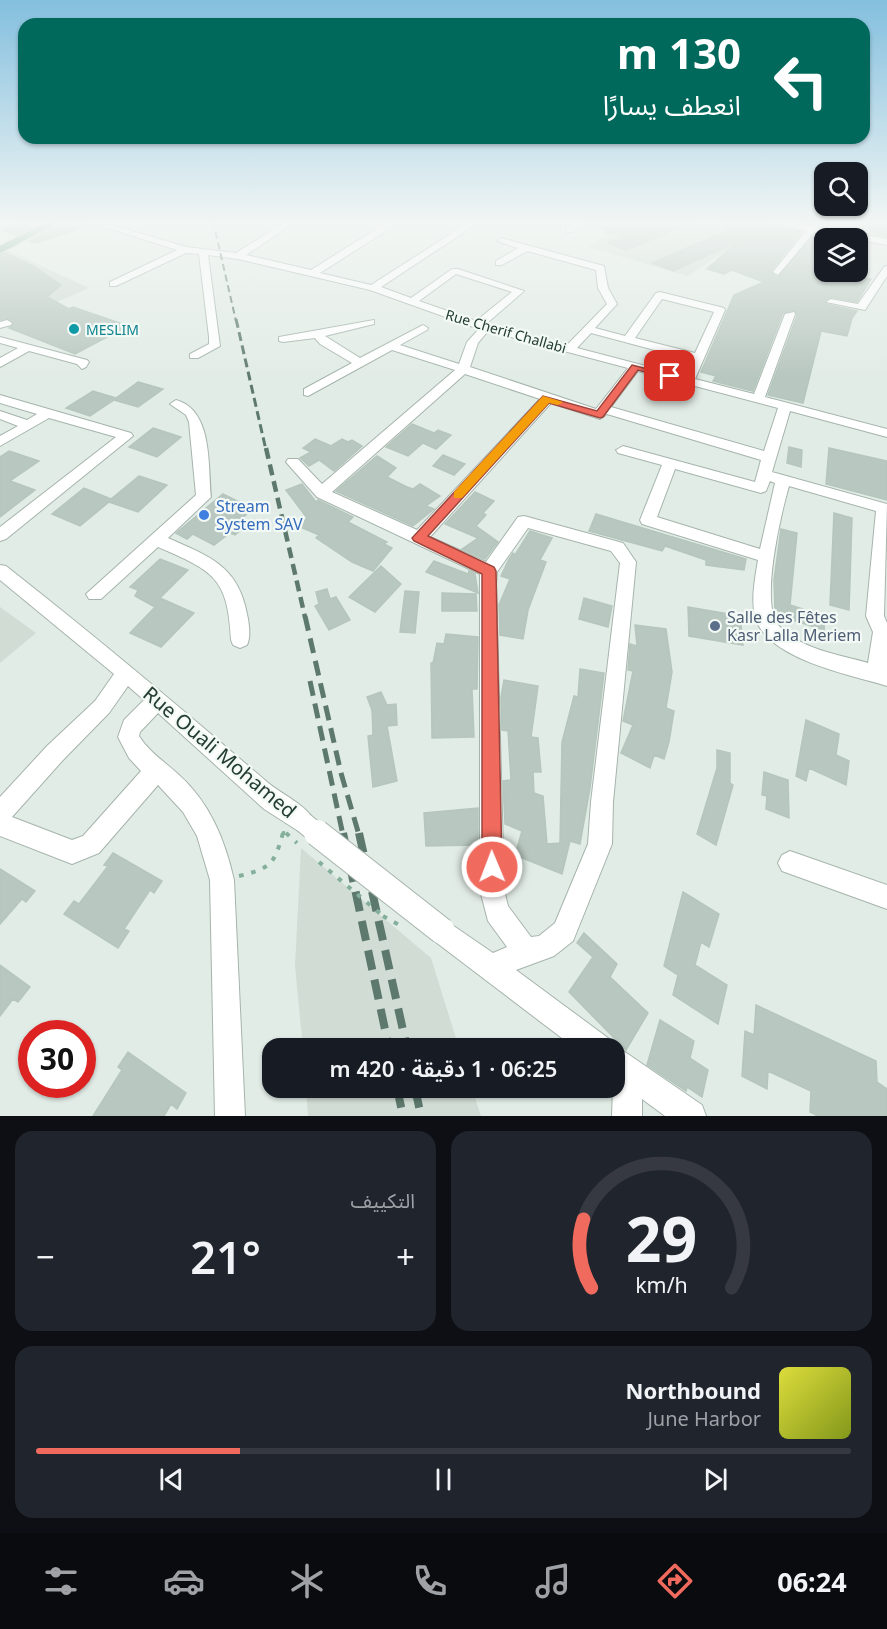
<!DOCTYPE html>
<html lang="ar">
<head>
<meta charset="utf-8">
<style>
  :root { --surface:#171b24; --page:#20242c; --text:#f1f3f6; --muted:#9ea1a6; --line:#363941; --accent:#f06a5d }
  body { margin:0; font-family:"Noto Sans","Noto Sans Arabic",sans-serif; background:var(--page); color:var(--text); direction:rtl; height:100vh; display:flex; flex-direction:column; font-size:22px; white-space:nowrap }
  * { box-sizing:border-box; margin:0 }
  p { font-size:20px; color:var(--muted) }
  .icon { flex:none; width:33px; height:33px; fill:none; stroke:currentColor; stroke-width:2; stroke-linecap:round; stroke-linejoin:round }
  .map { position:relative; height:1116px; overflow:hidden; direction:ltr }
  .panel { display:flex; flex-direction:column; gap:15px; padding:15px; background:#0d0f14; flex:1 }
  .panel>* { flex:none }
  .top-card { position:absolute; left:18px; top:18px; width:852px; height:126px; border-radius:18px; box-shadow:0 2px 4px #0004; direction:rtl; background:#00695c; color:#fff; overflow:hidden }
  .buttons { position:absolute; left:814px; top:162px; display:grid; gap:12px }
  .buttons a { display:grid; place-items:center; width:54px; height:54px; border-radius:12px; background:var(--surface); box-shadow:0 2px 4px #0004; font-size:30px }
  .speed { position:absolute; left:18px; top:1020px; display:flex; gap:12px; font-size:30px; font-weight:700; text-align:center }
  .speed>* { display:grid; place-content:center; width:78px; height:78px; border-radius:50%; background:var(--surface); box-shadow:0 2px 4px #0004; line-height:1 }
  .speed .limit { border:9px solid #d22; background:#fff; color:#111 }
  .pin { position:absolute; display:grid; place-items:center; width:51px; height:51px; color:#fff; margin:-26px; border-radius:12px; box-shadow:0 3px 9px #0006 }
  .me { position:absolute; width:66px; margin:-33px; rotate:359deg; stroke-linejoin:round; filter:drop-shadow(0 0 4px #0008) }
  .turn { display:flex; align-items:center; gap:21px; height:126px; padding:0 30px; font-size:27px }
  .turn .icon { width:78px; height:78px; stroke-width:2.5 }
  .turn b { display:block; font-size:42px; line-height:51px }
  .big { font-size:45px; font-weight:600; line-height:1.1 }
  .panel .tile { flex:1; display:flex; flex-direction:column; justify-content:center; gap:9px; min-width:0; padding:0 21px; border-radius:18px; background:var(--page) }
  .panel .dial { align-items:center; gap:0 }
  .dial svg { height:156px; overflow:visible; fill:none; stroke:var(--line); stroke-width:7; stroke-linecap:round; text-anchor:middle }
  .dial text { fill:var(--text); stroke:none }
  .song { display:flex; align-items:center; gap:18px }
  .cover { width:72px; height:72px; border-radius:9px; background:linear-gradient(135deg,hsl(60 70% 55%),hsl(70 70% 35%)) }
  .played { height:6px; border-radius:3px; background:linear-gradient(90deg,var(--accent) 25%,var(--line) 25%) }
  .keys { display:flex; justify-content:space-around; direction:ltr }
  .heat { display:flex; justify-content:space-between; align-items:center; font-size:33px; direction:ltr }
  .panel .tiles { flex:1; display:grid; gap:15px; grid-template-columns:1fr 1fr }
  .tile:last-child { grid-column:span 2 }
  .trip { position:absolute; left:262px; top:1038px; width:363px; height:60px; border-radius:18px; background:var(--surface); box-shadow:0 2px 4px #0004; font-weight:600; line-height:60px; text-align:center; direction:rtl }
  .menu { display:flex; height:96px; justify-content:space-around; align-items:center; background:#090b0e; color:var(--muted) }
  .menu .icon { width:42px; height:42px }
  .menu .selected { color:var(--accent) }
  .menu b { font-size:27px; color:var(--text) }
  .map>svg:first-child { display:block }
  .built { fill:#d1dcd5 }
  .building { fill:#b8c7bf; stroke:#b5c6bc; stroke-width:1.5 }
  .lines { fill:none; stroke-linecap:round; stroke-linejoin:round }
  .minor-casing { stroke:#a5b4ac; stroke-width:2 }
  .major-casing { stroke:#c1c9c6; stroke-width:2 }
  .path-far1 { stroke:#83af9b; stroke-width:3; stroke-dasharray:4 5; stroke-linecap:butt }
  .path { stroke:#83af9b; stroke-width:4; stroke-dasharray:4.5 8; stroke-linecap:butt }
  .minor { fill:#fff; fill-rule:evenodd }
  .major { fill:#68a189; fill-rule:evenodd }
  .rail-far4 { stroke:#5d796d; stroke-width:2; stroke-dasharray:7 4; stroke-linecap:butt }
  .rail-far3 { stroke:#5d796d; stroke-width:3; stroke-dasharray:9 4.5; stroke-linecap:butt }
  .rail-far2 { stroke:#5d796d; stroke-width:4.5; stroke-dasharray:11 6; stroke-linecap:butt }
  .rail-far1 { stroke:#5d796d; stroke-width:5; stroke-dasharray:15 8; stroke-linecap:butt }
  .rail { stroke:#5d796d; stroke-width:8; stroke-dasharray:20 10; stroke-linecap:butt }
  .minor-bridge-far1-casing { stroke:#a5b4ac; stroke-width:22; stroke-linecap:butt }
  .minor-bridge-casing { stroke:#a5b4ac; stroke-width:28; stroke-linecap:butt }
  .path-bridge { stroke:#83af9b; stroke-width:4; stroke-dasharray:4.5 8; stroke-linecap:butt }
  .minor-bridge-far1 { stroke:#fff; stroke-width:20 }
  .minor-bridge { stroke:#fff; stroke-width:26 }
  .route { fill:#f06a5d; stroke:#9c453c; stroke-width:1.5 }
  .slow { fill:#f59e0b }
  .culture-dot { fill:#0f9aa8; stroke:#f3f9f5; stroke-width:2 }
  .shop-dot { fill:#3f7fe0; stroke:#f3f9f5; stroke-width:2 }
  .service-dot { fill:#5c6f8a; stroke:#f3f9f5; stroke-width:2 }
  .labels { text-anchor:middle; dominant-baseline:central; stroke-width:4.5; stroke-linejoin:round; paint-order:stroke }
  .far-culture-label { font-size:14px; fill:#0d838f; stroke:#f3f9f5; text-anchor:start }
  .far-street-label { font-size:14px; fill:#233d32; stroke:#f3f9f5 }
  .shop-label { font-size:16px; fill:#366cbe; stroke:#f3f9f5; text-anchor:start }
  .service-label { font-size:16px; fill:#4e5e75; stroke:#f3f9f5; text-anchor:start }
  .near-street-label { font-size:20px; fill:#233d32; stroke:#f3f9f5 }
</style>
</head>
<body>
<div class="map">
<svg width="887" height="1116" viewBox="0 0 887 1116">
  <rect width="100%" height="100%" fill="#e2ece6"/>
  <path class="built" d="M702,221L758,223L753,233L688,276L588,247L622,223L688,227Z
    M7,250L89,288L0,327V254Z
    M0,607L36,633L0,663Z
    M301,848L431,958L459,1048H303L295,966Z
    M306,1088H472L481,1116H308Z"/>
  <path class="building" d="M24,221H45L16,236L0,229Z
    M63,221H84L91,225L36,243L29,241Z
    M587,221H697L626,250L607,243L624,236L604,232L607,230L587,224Z
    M722,221H759L802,232L771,271L777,277L815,234L838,238H825V272L871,279L857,302L831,297L824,301L826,304L857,311L852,318L847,336L821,331L803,403L768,395L797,315L795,310L783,313L753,391L713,381L716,376L701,372L734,295L764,282L732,270L724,274L707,269L737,242L673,271L652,263L726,231Z
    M792,221H859L887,227V237Z
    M5,253L33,266L61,285L47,297L69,309L73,307L128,326L75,354L9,328L13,326V321L6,318L0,320V255Z
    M138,382L163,389L138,407L114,400L90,416L66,408L93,391L116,398Z
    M412,424L434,433L438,430L451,435L436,449L423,443L408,456L386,447Z
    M153,428L181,437L157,457L129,447Z
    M315,439L331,446L342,439L348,442L352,440L362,446L334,471L319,460L309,466L300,458L311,452L303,448Z
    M789,447L802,450L801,467L787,463Z
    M829,448L887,461V500L826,484Z
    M9,451L39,461L10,481L35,490L0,517V457Z
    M443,455L465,464L454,475L433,466Z
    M377,456L396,468L387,477L407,487L413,489L420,484L440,496L426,506L434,509L413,526L336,491Z
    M139,476L167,485L138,512L109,502L80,526L52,514L84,488L111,499Z
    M302,484L316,502L318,500L353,517L348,522L387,542L384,544L392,548L373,571L352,562L316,538L319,535L298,526L307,518L286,490Z
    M475,492L494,501L483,513L486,515L476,526L498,542L485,559L462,549L478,538L445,524Z
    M223,494L247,506L240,512L246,515L240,520L248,524L235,535L230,533L214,545L193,534L187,539L176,533Z
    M834,513L852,518L849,610L830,605Z
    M596,514L746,559L744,570L706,565V560L665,546L662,551L589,531Z
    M781,529L797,533L790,605L825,616L824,630L786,618V613L775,610L774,580Z
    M530,531L552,538L540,560L546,562L528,610L523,639L500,635L499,605L510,579L501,576L509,559L513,553L515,555Z
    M160,559L188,570L160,598L194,613L161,647L130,633L155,607L135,596L138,590L130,587Z
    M434,561L468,574L469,571L475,574L478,593L426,572Z
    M381,566L401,584L375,612L349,597Z
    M327,589L330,599L336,597L350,620L329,630L315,606L319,604L316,592Z
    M405,591L419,592L415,633L400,632Z
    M442,593L476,594L477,611H442Z
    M584,598L612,606L608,627L579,619Z
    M688,607L740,616L743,645L689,636Z
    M635,625L666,629L672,672L666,708L674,711L669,742L664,759L654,755L650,768L621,753L633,725L623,721L633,671L628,670L630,644L637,646Z
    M446,634L478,637L477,689H472L474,737L432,738L431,663H433L437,643L444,644Z
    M580,669L604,673L590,788L580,844L570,841L562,874L515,855L522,831L505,824L503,781L511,780L508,731L502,730L501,697L504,680L538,686L531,737L538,738L541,772H533L534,793L543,796L547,844L560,843L562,742L574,696L578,697Z
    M381,692L387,705L396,704L397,725L387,726L397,781L373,787L368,736L373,735L372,710L367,697Z
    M806,720L839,734L836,755L849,761L846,785L809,768L806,781L796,776Z
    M717,750L730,753V783L733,785L716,845L697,834L717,768Z
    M764,772L788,780L789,818L766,809L767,796L762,795Z
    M478,808V845L426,846L424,813Z
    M113,853L162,881L154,893L150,890L124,929L129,931L118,948L64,914L74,901L79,904L108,866L104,865Z
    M0,869L35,891L26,902L22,899L0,924Z
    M683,892L719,914L709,947L701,942L695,965L727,985L718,1024L673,995L678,975L664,966Z
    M584,933L617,964L610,977L648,1013L626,1050L569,992L593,957L577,943Z
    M0,965L30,987L18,1002L13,999L0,1016Z
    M756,1005L876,1061L877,1082L887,1089V1116H818L810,1112L811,1091L768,1071L767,1089L742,1076L745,1031L754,1035Z
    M660,1020L694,1041L690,1058L708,1070L702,1097L687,1087L686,1091L647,1065Z
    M128,1052L186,1093L177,1109L171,1104L164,1116H93L122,1070L118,1067Z"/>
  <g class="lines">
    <g class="minor-casing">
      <path id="minor" d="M86,221H99L186,247L236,253L287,221H297L246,255L311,270L386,223H392V227L320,273L371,285L471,221H481L381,287L411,298L452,269H458L524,291L486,324L567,345L607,304L598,288L596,270L527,251L502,265H496V261L518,248L497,241L501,238L604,266L608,288L617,304L595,328L625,336L656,293L660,292L724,308L725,310L695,379L754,394L785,314L794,312L795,314L765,397L887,429V437L790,411L772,472L887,504L884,616L887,623V686C851,675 765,659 755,616C751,599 755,578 758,560L642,524L640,520L662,465L618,453L616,450L623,446L755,482L761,460L607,414L600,419L551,403L430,537L486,562L518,517L524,516L623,543L636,562L613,802L612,844L573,941L554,956L516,970L608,1038L612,1048H575L433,940L429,931L433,922L442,918L493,953L507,947L488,921L480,890V574L317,497L286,462L288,459H298L322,484L455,370L392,350L308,396L304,395V389L352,363L320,344L315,338L283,342L279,341V337L374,320V324L325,336L360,358L423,325L428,328L427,330L400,345L459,364L467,342L479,329L370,290L238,259L208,255L220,346L198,358H190V354L209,344V337L199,254L186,253L116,286H110V282L177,250ZM456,274L512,292L476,321L419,301ZM662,299L714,312L695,353L635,338ZM488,331L628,368L596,409L470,367L478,343ZM591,333L692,360L684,376L577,348ZM638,371L778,408L764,451L611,407ZM465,374L540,399L417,530L332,492ZM675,469L761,493L766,491L770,481L775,483L760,549L657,517ZM789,486L876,511L866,616L873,632L868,663C840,655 800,649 779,626C759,605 781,514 789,486ZM528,528L611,551L620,563L591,802L588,844L555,923L539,936L531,937L508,906L504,890L496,584L497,572Z
        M576,221H585L572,232H566V228Z
        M761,221H779L887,239V245L814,232L778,275L773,272L806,231Z
        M887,266V276L865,310L826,302L831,299L858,304L884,267Z
        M7,320L12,323L11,325L0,328V322Z
        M0,337L87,360L89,362L86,367L82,369L77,364L29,351L0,367V358L18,348L0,343Z
        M0,395L131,433L133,436L6,539L0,541V527L116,437L49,418L0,446V436L18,426L0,419V411L27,420L37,414L0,403Z
        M176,400C213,410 208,466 211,497L168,538C208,556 238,565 247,614C249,623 251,637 247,645L240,648L233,645L231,640C228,577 213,571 158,547L101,599H89L86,594L196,495L189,422L186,415L170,404Z
        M0,565L6,566C95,636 181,708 267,782C281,794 307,805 315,822L311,830L303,834L264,809L158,713L140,732L139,736C149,752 165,762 179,775C210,803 225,840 234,880L245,1116H215L210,880L197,836L183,812L158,785L99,853L72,864L0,836V797L47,746L95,701L114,674L0,580ZM128,686L144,700L124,720L118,737L129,758L141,771L83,836L72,840L12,817L63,760L109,713Z
        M790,851L887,885V909L782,871L778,863L782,855Z
        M613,1048H615L625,1052L702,1105L706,1116H665L642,1099V1116H612L613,1088H615V1048Z"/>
    </g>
    <g class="major-casing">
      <path id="major" d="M50,221H61L0,253V246Z"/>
    </g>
    <path class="path-far1" d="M286,833L288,835
      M283,835L284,831"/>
    <path class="path" d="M286,833L297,843
      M239,876C271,868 274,865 283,833
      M383,916L401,926"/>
    <use href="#minor" class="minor"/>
    <use href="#major" class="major"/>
    <path class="rail-far4" d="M213,221L236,321"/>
    <path class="rail-far3" d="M236,319L266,450"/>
    <path class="rail-far2" d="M266,448L305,617"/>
    <path class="rail-far1" d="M305,616L341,773L359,835
      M310,681L343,835"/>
    <path class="rail" d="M343,833L389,1048
      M359,833L407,1048
      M397,1088L403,1116
      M415,1088L421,1116"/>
    <g class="minor-bridge-far1-casing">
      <path id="minor-bridge-far1" d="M303,822L319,835"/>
    </g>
    <g class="minor-bridge-casing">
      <path id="minor-bridge" d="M317,833L442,931"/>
    </g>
    <path class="path-bridge" d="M319,862L383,916"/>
    <use href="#minor-bridge-far1" class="minor-bridge-far1"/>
    <use href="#minor-bridge" class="minor-bridge"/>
  </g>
  <linearGradient id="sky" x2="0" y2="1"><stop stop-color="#83bfde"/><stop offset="0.59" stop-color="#f2f6f4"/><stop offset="1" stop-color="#f2f6f4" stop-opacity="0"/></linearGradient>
  <rect width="887" height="377" fill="url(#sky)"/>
  <path class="route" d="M632,365L675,376L670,379L638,370L603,417L600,418L549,403L428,536L494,567L496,571L502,867L499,874L492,877L485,874L482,867V574L414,541L412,538L543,396L597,411Z"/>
  <path class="slow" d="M543,396L563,402L558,405L549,403L462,498H454V492Z"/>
  <circle class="culture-dot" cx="74" cy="329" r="6"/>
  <circle class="shop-dot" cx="204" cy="515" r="6"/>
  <circle class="service-dot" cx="715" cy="626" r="6"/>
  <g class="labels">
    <g class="far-culture-label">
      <text x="86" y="329">MESLIM</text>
    </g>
    <g class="far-street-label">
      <text transform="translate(506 331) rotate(16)">Rue Cherif Challabi</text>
    </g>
    <g class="shop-label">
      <text x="216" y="506">Stream<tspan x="216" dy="18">System SAV</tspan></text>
    </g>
    <g class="service-label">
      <text x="727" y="617">Salle des Fêtes<tspan x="727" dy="18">Kasr Lalla Meriem</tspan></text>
    </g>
    <g class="near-street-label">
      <text transform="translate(220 752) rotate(40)">Rue Ouali Mohamed</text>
    </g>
  </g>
</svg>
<div class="buttons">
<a><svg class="icon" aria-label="search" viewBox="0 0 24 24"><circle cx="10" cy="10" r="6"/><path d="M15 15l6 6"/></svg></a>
<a><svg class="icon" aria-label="layers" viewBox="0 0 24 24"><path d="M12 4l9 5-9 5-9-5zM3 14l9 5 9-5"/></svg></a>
</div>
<div class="speed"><div class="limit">30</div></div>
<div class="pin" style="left:670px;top:376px;background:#d93025"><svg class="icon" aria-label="arrive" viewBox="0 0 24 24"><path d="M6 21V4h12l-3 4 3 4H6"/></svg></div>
<svg class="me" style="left:492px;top:867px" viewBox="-20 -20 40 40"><circle r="17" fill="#f06a5d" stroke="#fff" stroke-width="3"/><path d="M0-11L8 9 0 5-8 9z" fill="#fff"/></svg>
<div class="trip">06:25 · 1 دقيقة · 420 m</div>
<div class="top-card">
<div class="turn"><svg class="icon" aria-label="left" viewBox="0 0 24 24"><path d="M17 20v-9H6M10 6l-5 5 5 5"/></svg><div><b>130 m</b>انعطف يسارًا</div></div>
</div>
</div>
<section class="panel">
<div class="tiles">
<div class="tile dial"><svg viewBox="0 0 100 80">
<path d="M14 69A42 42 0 1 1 86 69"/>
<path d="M14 69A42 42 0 0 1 10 34" stroke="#f06a5d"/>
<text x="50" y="56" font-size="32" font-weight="700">29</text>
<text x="50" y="72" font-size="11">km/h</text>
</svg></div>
<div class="tile"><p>التكييف</p>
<div class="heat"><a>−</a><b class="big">21°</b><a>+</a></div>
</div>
<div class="tile">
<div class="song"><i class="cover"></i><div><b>Northbound</b><p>June Harbor</p></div></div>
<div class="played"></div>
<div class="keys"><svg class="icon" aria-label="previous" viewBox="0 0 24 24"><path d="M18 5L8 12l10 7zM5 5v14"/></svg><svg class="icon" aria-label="pause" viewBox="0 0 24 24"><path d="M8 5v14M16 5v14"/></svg><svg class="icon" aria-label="next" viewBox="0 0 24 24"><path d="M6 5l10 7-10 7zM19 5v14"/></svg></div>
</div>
</div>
</section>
<nav class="menu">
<b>06:24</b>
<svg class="icon selected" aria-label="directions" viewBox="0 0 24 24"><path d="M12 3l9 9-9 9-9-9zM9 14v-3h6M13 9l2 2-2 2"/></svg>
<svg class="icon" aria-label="music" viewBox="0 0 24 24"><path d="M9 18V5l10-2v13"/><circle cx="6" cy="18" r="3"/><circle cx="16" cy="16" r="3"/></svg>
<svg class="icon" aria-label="phone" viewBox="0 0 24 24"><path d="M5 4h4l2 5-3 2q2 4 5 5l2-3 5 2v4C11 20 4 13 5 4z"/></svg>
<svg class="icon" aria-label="climate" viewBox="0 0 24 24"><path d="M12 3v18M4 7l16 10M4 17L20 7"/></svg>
<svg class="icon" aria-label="car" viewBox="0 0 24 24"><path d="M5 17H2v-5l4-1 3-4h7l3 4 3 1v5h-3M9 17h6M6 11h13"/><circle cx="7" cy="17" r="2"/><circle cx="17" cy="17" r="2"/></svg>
<svg class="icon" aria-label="filters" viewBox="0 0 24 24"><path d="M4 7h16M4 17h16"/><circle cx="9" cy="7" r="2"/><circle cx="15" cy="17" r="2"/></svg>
</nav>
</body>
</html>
